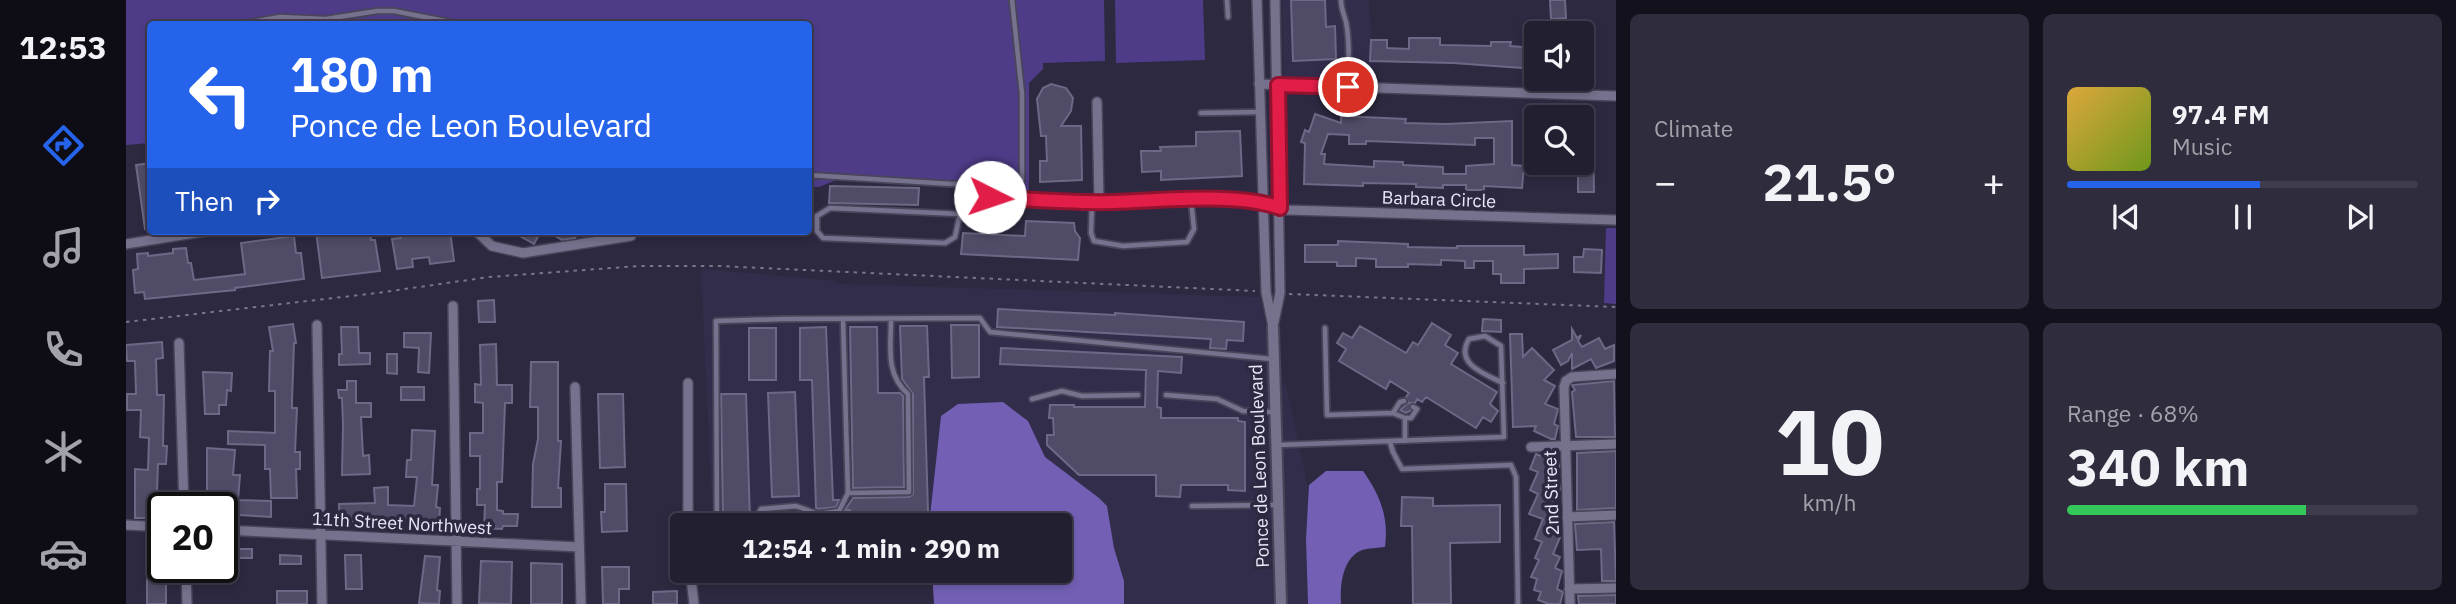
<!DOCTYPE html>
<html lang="en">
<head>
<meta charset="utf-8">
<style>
  :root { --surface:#221f31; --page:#2e2c3d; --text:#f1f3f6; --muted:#a2a2ab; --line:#3f3d4d; --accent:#2563eb }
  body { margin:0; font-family:"IBM Plex Sans",sans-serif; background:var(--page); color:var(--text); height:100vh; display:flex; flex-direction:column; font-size:26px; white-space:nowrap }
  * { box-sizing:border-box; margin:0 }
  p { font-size:23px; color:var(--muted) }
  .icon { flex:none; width:38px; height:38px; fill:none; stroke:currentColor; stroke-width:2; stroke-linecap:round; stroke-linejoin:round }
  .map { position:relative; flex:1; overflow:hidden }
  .details { display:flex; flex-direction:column; gap:14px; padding:14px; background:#13111b; width:840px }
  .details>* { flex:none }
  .hud { position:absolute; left:21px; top:21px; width:665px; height:214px; border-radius:7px; box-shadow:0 4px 10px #0003,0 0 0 2px var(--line); background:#2563eb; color:#fff; overflow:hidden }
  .tools { position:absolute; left:1398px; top:21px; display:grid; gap:14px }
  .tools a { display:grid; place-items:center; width:70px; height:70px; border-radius:7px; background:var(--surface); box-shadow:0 4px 10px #0003,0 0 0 2px var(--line); font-size:35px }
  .speed { position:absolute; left:21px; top:492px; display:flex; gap:14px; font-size:35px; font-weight:700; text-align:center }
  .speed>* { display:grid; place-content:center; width:91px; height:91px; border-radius:50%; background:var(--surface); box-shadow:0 4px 10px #0003,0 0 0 2px var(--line); line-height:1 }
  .speed .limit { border:4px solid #111; border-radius:10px; background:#fff; color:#111 }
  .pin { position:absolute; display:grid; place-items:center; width:60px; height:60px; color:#fff; margin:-30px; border:4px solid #fff; border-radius:50%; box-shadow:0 2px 7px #0007 }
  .me { position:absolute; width:77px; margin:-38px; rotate:94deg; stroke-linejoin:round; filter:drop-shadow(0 0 5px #0008) }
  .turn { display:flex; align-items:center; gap:24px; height:147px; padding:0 28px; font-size:32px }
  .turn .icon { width:91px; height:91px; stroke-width:2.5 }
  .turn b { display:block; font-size:49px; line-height:60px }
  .then { display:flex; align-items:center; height:66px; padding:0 28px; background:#0003; gap:14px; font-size:26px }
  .big { font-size:52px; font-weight:800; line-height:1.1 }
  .details .widget { flex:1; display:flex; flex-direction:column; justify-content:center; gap:10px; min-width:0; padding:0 24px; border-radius:10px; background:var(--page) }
  .details .dial { align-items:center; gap:0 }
  .dial b { font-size:91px; line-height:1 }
  .song { display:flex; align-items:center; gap:21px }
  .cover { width:84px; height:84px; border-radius:10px; background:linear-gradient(135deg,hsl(40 70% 55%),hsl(80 70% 35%)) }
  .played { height:7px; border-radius:4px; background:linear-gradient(90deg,var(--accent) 55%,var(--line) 55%) }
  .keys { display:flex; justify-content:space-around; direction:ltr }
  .heat { display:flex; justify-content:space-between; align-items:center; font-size:38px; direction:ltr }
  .charge { height:10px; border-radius:5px; background:linear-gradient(90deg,#34c759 68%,var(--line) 0) }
  .details .tiles { flex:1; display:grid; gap:14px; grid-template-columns:repeat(2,1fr) }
  .trip { position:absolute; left:544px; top:513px; width:402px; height:70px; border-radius:7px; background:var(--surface); box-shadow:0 4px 10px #0003,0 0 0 2px var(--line); font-weight:800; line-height:70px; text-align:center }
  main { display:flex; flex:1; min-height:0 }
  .menu { display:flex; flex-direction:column; width:126px; justify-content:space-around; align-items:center; background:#0e0c14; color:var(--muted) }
  .menu .icon { width:49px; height:49px }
  .menu .selected { color:var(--accent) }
  .menu b { font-size:32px; color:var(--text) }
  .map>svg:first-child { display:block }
  .built { fill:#332d4c }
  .green { fill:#4f3c89 }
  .water { fill:#7360b5 }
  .building { fill:#504c67; stroke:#6d6885; stroke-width:2; fill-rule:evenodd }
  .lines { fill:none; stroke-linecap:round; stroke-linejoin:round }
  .service-casing { stroke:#494459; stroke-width:8 }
  .minor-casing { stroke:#494459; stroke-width:12 }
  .tertiary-casing { stroke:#494459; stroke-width:14 }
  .path { stroke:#78748a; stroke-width:2; stroke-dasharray:3.5 5; stroke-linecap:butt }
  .service { stroke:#76728e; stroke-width:4.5 }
  .minor { stroke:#76728e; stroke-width:9 }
  .tertiary { stroke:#76728e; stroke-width:10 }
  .route-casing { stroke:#92132f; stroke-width:18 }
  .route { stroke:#e11d48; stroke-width:12 }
  .labels { text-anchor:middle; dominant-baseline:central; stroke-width:7; stroke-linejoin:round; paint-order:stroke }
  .street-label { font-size:18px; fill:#e9e7f8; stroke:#2d2941 }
</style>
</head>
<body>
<main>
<nav class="menu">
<b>12:53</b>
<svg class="icon selected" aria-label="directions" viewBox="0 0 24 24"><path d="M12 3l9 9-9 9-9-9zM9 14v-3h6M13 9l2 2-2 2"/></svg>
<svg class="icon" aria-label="music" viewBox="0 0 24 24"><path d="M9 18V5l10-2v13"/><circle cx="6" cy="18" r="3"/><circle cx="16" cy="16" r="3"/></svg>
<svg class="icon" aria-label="phone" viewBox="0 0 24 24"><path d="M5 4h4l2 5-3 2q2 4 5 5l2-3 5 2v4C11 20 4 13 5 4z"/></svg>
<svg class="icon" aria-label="climate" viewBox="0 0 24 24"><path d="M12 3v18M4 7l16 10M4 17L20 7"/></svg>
<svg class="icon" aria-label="car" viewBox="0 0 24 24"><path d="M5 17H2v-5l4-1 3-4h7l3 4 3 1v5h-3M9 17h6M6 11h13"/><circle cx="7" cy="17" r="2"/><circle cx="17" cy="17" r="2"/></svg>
</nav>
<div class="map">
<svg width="1490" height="604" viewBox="0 0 1490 604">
  <rect width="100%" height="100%" fill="#2d2941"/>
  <path class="built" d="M1156,0H1243L1247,82L1158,79Z
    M575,269L710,281V284L1134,297L1141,332L1148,604H998V581L988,548L981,506L973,498L919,457L902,421L815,416L803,525H587Z
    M1155,384L1160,385L1183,492L1180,539L1182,604H1161Z"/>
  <path class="green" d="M0,0H978L979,61L917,63V69L903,83V193L710,180L693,187H683L682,24H24V143L0,145Z
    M989,0H1077L1079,60L990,63Z
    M1480,228H1490V304L1478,303Z"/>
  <path class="water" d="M877,402L902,421L919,457L973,498L981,506L988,548L998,581V604H808L806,571L934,570V525H803L815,416L832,404Z
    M1200,471H1237C1254,495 1263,517 1259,547C1252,548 1243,548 1236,550C1216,558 1214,586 1215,604H1182L1180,539L1183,485Z"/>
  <path class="building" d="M1165,0H1199L1200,27L1209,26L1210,59L1167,61Z
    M1424,0H1439L1440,18L1425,19Z
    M1456,34H1465L1466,69H1456Z
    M1283,38H1314V45L1365,46V42H1385L1384,46L1410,48V69L1327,63L1244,61L1245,40H1261V48L1283,49Z
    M925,84L940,88L947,98L945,111L935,126H955L956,180L914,182V161H921L920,136H915L911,99L917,88Z
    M1189,114L1215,123V116L1280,119L1279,123L1320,124L1386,121V165L1398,166L1396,188L1358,186V190H1340V185H1317V188L1290,187V184L1237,183V186L1178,184L1179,143L1175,142L1179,130L1183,132ZM1202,134L1223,135V144H1240V141L1349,145V138H1368V164L1340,166V174H1317V167L1277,165V162L1248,161V167L1198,164L1199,154H1195Z
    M1456,125H1467L1468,192H1452V164H1456Z
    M1114,131L1116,176L1035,180V171L1016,172L1015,151H1035L1034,147L1070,146V132Z
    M24,163V229H19L10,165Z
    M704,186L793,188L792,205L703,203Z
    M900,221L948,223L949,231L954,238L952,260L835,254L837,233L899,236Z
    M190,231H206L207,233L244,231L245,240H249L254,271L196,278Z
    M274,231H324L328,261L304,264L303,257L286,259L287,267L271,269L266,239L275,238Z
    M385,231H415L408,244Z
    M421,231H453L449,238L436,240Z
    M168,236L170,253H175L178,279L109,288V290L19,299L18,292L9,293L7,270L12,269L11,254L22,253V256L47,253V249L60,248L62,263H65L68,280L119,274L115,243Z
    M1212,241L1282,244V247L1331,248V246H1398V255L1432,254V268L1398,269V283H1375V274H1367V261H1348V268H1339V261L1315,260V265L1282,264V267H1250V259L1230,258V266H1211V262H1179V245H1212Z
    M1458,249L1476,250L1475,273L1448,272V257H1457Z
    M368,300L369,322H353L352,301Z
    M872,309L989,315V313L1118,322L1117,341L1101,340L1100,349L1084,348L1085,339L871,327Z
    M1357,319L1375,320V332L1356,331Z
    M1306,323L1325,335L1319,345L1332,353L1325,364L1371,392L1364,404L1372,411L1365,422L1357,417L1350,428L1300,397L1296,402L1291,399L1289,403H1284V411L1280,413L1274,410L1282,403L1280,397L1283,393L1264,381L1260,389L1213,361L1220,349L1211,343L1217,333L1226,338L1234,326L1280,353L1287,342L1292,345Z
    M167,324L170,343H168L166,402V408H171L169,452H174V469H170L171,498H145L144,469H139V445L102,444V431L149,433V391H143L144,351H147L143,327Z
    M825,325H853V377L826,378Z
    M774,326H801L803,377H798L802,512L724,514V510H719L727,498L783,497L787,494V394L776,379Z
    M215,327H232L233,353H244V364L213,365V354H216Z
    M700,327L707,500H713L710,507L693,509L690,508L686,380H674V328Z
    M724,327H751L752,393H774L777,396L778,487L727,488Z
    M623,328H650V380H623Z
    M1446,329L1451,338L1455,335L1452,341L1456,347L1473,338L1479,349L1488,345V361L1470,368L1465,359L1446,369V353L1442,361L1435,365L1427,350L1446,340Z
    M278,333H305L303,373L292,372L293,348L278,347Z
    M1384,334H1396L1397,357L1406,348L1428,370L1418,380L1429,386L1419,404L1432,409L1428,424L1432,426L1429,439H1425L1408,431L1410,426L1387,427Z
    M36,342L37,358L30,359L31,395H38L37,446H41L40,464H32L30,518H9V469L22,470L23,438L14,437L15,410H1V394H10L9,361H1L0,345Z
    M370,344L371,385H386V403H379L376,482H371V510L377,511V514H392L391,526H377L376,529L358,528L359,505H351V489H354V456H344V433H357V403L349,402V384L355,385L354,345Z
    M875,348L1056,357L1055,373L1032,371L1031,407L1035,408V418H1112V421L1119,422V491L1102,490V485H1055L1054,497L1030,496V475H953L921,445V435H928L927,418H923L924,405H948V407H1019L1020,370L874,364Z
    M261,354H271V374L261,373Z
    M405,362H432V441H435L432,488H435V507H406L407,464L412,439V407H404Z
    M77,372L106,373L105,391L101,390L100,405H93V414H79Z
    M221,381H230V403H245V417H235L237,456L243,455L244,474L216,475L217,425L216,398H213L212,390H221Z
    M1488,381L1489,437H1450L1446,392L1449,390L1446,385Z
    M275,387H298V400H275Z
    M669,392L673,496L646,497L642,393Z
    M472,394H497L499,467L474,468Z
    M595,394H620L624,519L622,522L597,523Z
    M286,430L309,431L306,485H312L310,507L314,508L313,525L263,522L250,524V521L214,523L213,504L249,503L248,488L262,487V505L288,506L291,477H280L281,460H285Z
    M81,448L109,450L107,475H114L112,500L145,501V517L96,514V508H81Z
    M1490,451V508L1451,510V453Z
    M1410,454L1433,463V470L1428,483L1434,485V489L1428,504L1434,506V512L1428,527L1435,530V535L1427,554L1434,557L1429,568L1436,571L1431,589L1437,592L1434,604H1423L1412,600L1415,592L1408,590L1411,579L1405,577L1413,560L1409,558L1416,542L1409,539L1417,519L1403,514L1412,494L1404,490L1412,472L1404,469Z
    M479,484H500L501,531L476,532L475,512H479Z
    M1276,497L1307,498V506L1374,505V542L1324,543L1325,604H1287L1286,526H1275Z
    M1488,522L1490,581H1476L1475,549L1451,550L1449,524Z
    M96,540H110V549H126V558H110V567H96Z
    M27,542H37V568H40V604H21V568H27Z
    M154,555L175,556V564H154Z
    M219,555H235L236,589H220Z
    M299,556L314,557L311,590L314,591L313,604L293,603Z
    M355,561L386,562L385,604L353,603Z
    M405,563L436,564V604H405Z
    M476,567H503V589H493V604H477Z
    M151,591H181V604H151Z
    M551,591V604H527V592Z
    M1490,595V604H1453L1452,596Z"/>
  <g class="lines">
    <g class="service-casing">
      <path id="service" d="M1101,0L1102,17
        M1215,0C1215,9 1218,14 1220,22C1224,42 1223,66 1222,86
        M114,24L154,17L200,19L251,11H268L334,24
        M1075,113L1133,112
        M682,175L826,184L896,180V94L886,0
        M966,203L965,233L968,241L997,246L1061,242L1068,229L1065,200
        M834,214L829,237L819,243L697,238L691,231V216L704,208L834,214L844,211L856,198H875
        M717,319L722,493
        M1199,328L1201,415L1267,413L1279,418V441
        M1040,395L1091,399L1117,411L1148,412
        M906,399L936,391L956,396L1012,395
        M1267,413L1274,402L1278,401
        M1279,418H1285L1291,409L1287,407
        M1264,442L1267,452L1276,469L1385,465L1390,477L1392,604
        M1151,445L1378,437L1375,346L1359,336L1343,339C1328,364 1359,374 1377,383
        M1066,506L1151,505
        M591,525L590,321L657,319L854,318L864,332L1147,359
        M626,525L635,509L670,506L692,514L713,511L722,493L783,492L782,394C759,374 765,347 765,319"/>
    </g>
    <g class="minor-casing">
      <path id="minor" d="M1131,0L1140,292L1147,327
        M1133,84L1490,96
        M971,102L973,202
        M876,198L973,202L1065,199L1136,201L1162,210L1490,220
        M350,231L366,246L397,253L505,236
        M0,244L81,231
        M327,306L331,604
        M1148,322L1154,293L1149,0
        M191,325L196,604
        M53,343L58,508
        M562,383V525
        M449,387L455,604
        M1405,447L1490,444
        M1441,517L1490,515
        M0,525L37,527
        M96,530L453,547
        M60,567L61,604
        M564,570L568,604
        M1443,589L1490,588
        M1444,604L1438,387L1440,381L1446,377L1490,374"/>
    </g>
    <g class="tertiary-casing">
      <path id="tertiary" d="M1147,327L1155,604"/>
    </g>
    <path class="path" d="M1163,294L1490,307
      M0,322L251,293L363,277L513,266H593L1129,291"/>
    <use href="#service" class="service"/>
    <use href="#minor" class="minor"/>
    <use href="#tertiary" class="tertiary"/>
  </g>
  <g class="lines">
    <g class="route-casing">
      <path id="route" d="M864,197C905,200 947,203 988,202C1033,201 1113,192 1154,208L1152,85L1222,87"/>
    </g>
    <use href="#route" class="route"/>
  </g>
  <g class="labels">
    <g class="street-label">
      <text transform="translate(1313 199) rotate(2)">Barbara Circle</text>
      <text transform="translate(1133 466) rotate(-92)">Ponce de Leon Boulevard</text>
      <text transform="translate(1425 493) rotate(-92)">2nd Street</text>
      <text transform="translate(276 523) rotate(3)">11th Street Northwest</text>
    </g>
  </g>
</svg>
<div class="tools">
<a><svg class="icon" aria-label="sound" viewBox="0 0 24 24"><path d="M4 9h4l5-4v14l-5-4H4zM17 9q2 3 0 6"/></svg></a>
<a><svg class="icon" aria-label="search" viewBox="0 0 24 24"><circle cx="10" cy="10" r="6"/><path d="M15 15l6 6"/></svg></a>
</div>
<div class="speed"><div class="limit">20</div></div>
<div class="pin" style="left:1222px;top:87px;background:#d93025"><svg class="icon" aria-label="arrive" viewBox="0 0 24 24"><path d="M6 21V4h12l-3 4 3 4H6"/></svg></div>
<svg class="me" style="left:864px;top:197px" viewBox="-20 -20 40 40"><circle r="19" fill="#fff"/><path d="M0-13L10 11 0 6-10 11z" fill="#e11d48"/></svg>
<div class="trip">12:54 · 1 min · 290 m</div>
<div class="hud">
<div class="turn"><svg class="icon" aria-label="left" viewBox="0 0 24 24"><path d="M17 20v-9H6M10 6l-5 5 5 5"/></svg><div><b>180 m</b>Ponce de Leon Boulevard</div></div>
<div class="then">Then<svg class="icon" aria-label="right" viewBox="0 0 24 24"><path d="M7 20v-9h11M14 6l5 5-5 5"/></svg></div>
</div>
</div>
<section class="details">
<div class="tiles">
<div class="widget"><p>Climate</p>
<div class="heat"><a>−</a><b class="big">21.5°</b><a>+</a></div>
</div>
<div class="widget">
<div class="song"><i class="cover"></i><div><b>97.4 FM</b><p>Music</p></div></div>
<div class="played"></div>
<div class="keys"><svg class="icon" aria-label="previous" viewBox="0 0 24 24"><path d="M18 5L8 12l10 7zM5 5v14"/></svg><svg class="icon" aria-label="pause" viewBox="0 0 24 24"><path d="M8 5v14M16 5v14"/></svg><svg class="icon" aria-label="next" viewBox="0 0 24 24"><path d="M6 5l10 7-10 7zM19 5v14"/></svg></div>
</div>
<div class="widget dial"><b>10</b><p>km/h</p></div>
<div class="widget"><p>Range · 68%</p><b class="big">340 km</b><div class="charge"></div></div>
</div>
</section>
</main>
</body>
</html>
